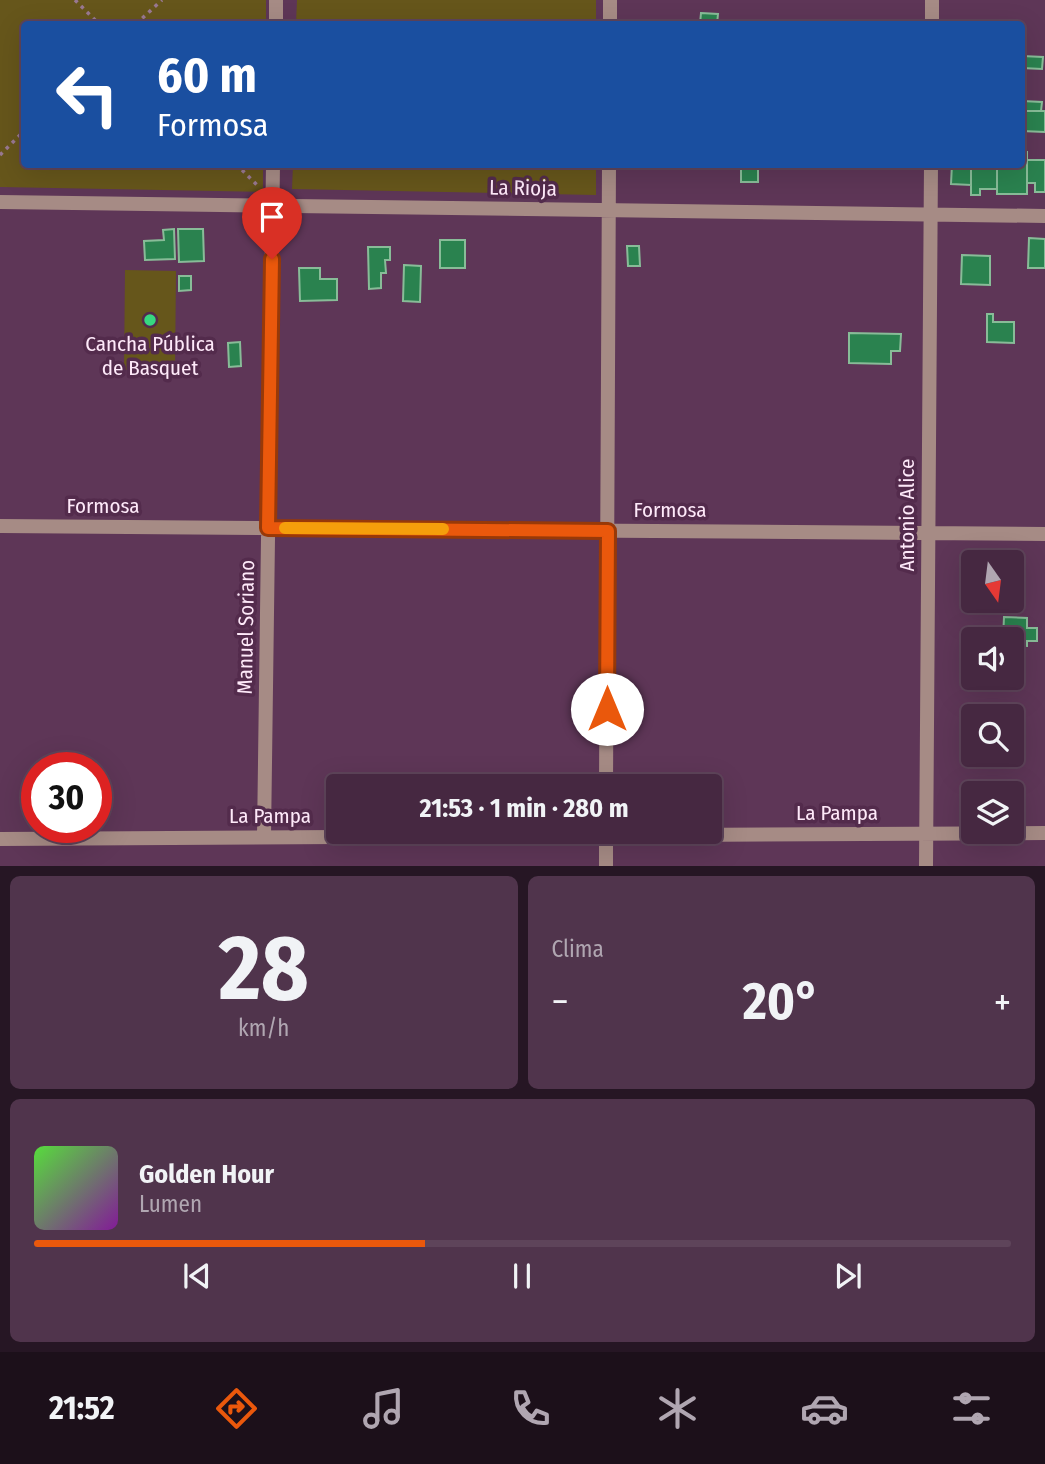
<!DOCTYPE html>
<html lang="es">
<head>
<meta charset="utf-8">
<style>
  :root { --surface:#462841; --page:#50344c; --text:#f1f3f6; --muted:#b0a6b1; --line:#5e445a; --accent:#ea580c }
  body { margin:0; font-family:"Fira Sans Condensed",sans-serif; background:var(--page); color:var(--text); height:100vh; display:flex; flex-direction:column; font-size:26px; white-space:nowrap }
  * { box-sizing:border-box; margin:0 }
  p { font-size:23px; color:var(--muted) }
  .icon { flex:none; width:38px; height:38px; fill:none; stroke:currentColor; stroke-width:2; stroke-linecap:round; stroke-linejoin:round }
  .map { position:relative; height:866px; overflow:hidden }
  .drawer { display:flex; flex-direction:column; gap:10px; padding:10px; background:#261624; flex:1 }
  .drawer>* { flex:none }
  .banner { position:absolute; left:21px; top:21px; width:1004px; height:147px; border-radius:7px; box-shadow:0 7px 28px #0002,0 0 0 2px var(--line); background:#1a4fa0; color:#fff; overflow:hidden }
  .needle { width:46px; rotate:166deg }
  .buttons { position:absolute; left:961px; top:550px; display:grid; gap:14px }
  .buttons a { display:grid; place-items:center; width:63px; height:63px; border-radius:7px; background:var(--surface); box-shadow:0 7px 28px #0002,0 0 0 2px var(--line); font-size:35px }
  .speed { position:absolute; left:21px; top:752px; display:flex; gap:14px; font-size:35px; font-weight:700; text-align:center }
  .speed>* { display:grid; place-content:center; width:91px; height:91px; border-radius:50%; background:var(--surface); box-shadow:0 7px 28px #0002,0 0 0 2px var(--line); line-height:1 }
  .speed .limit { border:10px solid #d22; background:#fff; color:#111 }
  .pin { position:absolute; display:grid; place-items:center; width:60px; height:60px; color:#fff; margin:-72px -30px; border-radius:50% 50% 50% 0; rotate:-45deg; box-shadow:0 0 7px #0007 }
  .pin .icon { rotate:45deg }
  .me { position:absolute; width:77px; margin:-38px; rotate:0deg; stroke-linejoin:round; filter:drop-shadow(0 0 5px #0008) }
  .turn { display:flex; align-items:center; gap:24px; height:147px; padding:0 21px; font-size:32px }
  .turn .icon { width:91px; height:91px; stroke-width:2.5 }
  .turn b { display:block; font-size:49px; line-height:60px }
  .big { font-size:52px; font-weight:700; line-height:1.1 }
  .drawer .card { flex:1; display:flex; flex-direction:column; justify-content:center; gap:10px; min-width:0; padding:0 24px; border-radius:10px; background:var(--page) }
  .drawer .dial { align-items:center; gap:0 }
  .dial b { font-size:91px; line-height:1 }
  .song { display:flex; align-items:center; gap:21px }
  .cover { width:84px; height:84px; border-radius:10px; background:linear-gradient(135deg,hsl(110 70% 55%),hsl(290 70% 35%)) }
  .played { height:7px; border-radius:4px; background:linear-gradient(90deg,var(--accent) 40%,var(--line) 40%) }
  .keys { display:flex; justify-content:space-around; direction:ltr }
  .heat { display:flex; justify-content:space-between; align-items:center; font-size:38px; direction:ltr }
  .drawer .tiles { flex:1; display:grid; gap:10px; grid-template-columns:1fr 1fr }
  .card:last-child { grid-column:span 2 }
  .trip { position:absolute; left:326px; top:774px; width:396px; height:70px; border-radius:7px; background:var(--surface); box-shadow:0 7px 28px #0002,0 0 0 2px var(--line); font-weight:700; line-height:70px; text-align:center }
  .tabs { display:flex; height:112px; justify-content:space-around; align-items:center; background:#1c101a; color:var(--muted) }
  .tabs .icon { width:49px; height:49px }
  .tabs .on { color:var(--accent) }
  .tabs b { font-size:32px; color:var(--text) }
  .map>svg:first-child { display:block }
  .green { fill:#66561b }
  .building { fill:#2a824f; stroke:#88bc98; stroke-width:2 }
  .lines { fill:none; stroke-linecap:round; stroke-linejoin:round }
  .path { stroke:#997892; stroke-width:3.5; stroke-dasharray:3.5 5; stroke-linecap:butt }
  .street { stroke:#a68b85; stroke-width:14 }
  .route-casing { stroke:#983908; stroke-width:18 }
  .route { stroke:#ea580c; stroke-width:12 }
  .slow { stroke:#f59e0b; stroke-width:12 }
  .poi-dot { fill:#37d880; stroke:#532b4c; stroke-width:2.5 }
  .labels { text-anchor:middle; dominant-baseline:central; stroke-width:7; stroke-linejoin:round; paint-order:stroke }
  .street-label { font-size:21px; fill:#fee9f9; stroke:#532b4c }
  .poi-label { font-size:21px; fill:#fee9f9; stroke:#532b4c }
</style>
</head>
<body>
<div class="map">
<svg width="1045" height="866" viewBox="0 0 1045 866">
  <rect width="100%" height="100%" fill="#5e3657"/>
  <path class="green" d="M0,0H266V24H24V164L263,165V192L0,187Z
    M297,0H596V24H296Z
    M293,165H596V195L292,189Z
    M125,270L176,271L175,370H124Z"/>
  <path class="building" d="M701,13L718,14L717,24H700Z
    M1022,56L1043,57L1042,69L1022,68Z
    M1022,101L1042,102L1041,111H1022Z
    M1022,111H1045V132L1022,131Z
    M1022,152H1027V194H997V164H1022Z
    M1027,160H1045V192H1035V183H1027Z
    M741,164H758V182H741Z
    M952,164H971V185L951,184Z
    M971,164H997V189H980V195H971Z
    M174,229L175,259L145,260L144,241L164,240L163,230Z
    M178,229H203L204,261L179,262Z
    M1029,238L1045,239V268H1028Z
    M440,240H465V268H440Z
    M627,246H639L640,266H628Z
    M368,247H390V260H385L386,273H381V288L369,289Z
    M962,255L990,256V285L961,284Z
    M404,265L421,266L420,302L403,301Z
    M299,268H320V279H337V300L300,301Z
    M179,276H191V290L179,291Z
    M987,314H993V322H1014V343L987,342Z
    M849,333L901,334L900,351H891V364L849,363Z
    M240,342L241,366L229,367L228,343Z
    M1004,617L1027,618V628H1037V641H1027V646L1012,645V639H1003Z"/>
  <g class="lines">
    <path class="path" d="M75,0L99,24
      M136,24L162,0
      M0,155L24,131
      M236,164L257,185"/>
    <path class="street" d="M276,24V0
      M610,24V0
      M932,24V0
      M0,202L1045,216
      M0,526L1045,534
      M606,786L609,164
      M264,837L273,164
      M0,839L1045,833
      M606,866V831
      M926,866L931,164"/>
  </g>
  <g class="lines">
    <g class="route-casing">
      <path id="route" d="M272,259L268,528L608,531L607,709"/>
    </g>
    <use href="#route" class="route"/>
    <path class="slow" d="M285,528L443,529"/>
  </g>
  <circle class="poi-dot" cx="150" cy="320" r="7"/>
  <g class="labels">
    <g class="street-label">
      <text transform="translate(523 188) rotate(1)">La Rioja</text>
      <text x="103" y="506">Formosa</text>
      <text x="670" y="510">Formosa</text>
      <text transform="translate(907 515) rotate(-90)">Antonio Alice</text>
      <text transform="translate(246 627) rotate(-89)">Manuel Soriano</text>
      <text x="837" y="813">La Pampa</text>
      <text x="270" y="816">La Pampa</text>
    </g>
    <g class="poi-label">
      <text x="150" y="344">Cancha Pública<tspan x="150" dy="24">de Basquet</tspan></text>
    </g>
  </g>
</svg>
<div class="buttons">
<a><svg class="needle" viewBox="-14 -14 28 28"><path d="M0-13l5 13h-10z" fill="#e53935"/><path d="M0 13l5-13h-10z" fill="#b0a6b1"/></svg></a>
<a><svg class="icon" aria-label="sound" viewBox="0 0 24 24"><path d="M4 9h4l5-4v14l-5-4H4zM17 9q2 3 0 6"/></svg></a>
<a><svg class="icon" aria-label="search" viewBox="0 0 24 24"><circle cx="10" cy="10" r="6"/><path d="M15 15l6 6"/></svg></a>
<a><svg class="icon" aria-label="layers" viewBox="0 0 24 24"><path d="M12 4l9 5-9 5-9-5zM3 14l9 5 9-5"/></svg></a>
</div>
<div class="speed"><div class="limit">30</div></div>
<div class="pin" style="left:272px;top:259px;background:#d93025"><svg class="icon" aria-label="arrive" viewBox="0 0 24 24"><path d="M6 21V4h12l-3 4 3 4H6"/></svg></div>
<svg class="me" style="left:607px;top:709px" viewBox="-20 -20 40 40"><circle r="19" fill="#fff"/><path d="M0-13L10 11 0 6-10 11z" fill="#ea580c"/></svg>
<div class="trip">21:53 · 1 min · 280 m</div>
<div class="banner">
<div class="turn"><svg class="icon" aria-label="left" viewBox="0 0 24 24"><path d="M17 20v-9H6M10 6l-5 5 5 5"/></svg><div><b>60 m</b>Formosa</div></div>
</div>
</div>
<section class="drawer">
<div class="tiles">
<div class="card dial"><b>28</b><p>km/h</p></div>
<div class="card"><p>Clima</p>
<div class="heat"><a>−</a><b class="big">20°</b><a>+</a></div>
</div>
<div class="card">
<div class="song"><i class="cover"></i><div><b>Golden Hour</b><p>Lumen</p></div></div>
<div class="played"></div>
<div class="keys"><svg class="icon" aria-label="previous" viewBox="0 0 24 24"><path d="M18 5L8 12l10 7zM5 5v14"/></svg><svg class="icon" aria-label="pause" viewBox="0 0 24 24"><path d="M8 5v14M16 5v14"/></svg><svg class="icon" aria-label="next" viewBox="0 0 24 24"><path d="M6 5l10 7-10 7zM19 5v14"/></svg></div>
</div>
</div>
</section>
<nav class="tabs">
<b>21:52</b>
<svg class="icon on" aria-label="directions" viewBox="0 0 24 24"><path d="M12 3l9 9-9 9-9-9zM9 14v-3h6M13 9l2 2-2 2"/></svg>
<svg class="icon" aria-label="music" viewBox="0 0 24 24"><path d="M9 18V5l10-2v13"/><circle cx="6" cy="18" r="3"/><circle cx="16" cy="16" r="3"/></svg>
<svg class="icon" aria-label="phone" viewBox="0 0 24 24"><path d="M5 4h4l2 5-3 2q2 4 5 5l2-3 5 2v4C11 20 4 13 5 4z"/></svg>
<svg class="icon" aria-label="climate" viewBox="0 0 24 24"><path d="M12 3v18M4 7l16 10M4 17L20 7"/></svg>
<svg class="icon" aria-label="car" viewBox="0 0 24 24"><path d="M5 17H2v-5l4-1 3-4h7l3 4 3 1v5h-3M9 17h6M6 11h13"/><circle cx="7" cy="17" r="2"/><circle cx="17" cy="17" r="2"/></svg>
<svg class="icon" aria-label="filters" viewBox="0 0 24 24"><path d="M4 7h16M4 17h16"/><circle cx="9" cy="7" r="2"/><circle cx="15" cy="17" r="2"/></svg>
</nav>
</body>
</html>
